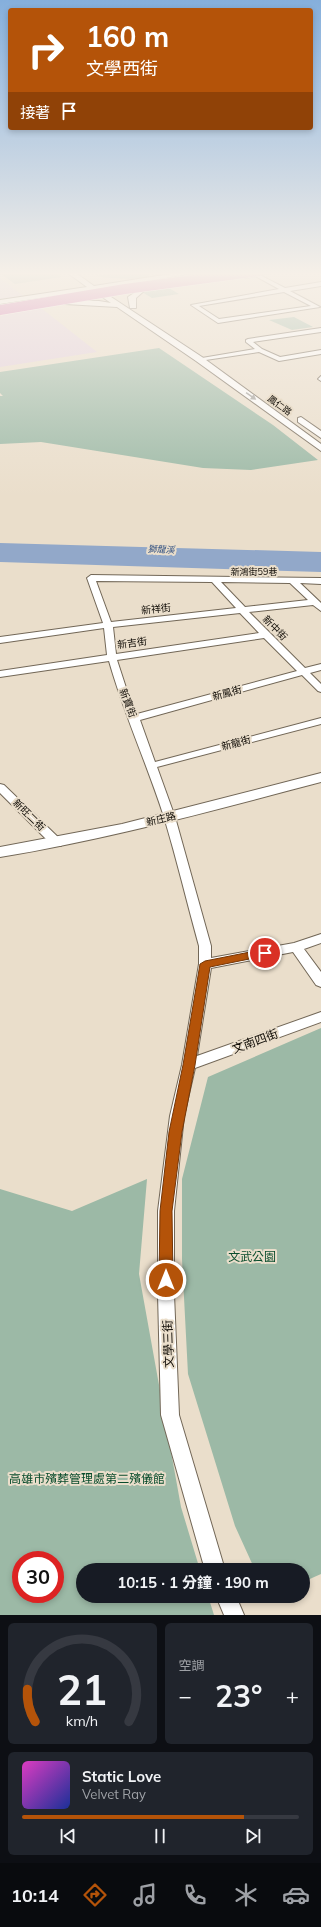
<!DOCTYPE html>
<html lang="zh-TW">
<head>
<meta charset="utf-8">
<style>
  :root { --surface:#171b24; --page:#20242c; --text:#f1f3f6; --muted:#9ea1a6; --line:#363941; --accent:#b45309 }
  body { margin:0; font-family:Mulish,"Noto Sans TC",sans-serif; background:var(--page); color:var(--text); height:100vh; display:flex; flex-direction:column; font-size:15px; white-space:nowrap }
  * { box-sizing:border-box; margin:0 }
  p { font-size:13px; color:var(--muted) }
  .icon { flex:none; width:22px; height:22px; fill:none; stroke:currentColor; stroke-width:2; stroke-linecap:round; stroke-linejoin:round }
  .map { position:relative; height:1615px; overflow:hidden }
  .sheet { display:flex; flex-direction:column; gap:8px; padding:8px; background:#0d0f14; flex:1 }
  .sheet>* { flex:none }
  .guide { position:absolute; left:8px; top:8px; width:305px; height:122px; border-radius:4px; box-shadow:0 2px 6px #0003; background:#b45309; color:#fff; overflow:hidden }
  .speed { position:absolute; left:12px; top:1551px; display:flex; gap:8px; font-size:20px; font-weight:700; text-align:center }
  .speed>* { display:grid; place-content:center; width:52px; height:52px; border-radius:50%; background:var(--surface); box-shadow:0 2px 6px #0003; line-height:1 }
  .speed .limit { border:6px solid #d22; background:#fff; color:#111 }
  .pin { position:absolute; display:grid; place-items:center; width:34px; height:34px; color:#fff; margin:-17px; border:2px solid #fff; border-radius:50%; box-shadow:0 1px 4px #0007 }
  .me { position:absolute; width:44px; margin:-22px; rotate:0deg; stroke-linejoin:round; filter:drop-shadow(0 0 3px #0008) }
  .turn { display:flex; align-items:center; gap:14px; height:84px; padding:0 12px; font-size:18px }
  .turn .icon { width:52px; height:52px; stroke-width:2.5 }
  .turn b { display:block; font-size:28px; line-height:34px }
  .then { display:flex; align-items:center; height:38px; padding:0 12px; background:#0003; gap:8px; font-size:15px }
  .big { font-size:30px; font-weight:700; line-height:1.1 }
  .sheet .widget { flex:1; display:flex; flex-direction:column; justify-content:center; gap:6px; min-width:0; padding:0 14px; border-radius:6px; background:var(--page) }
  .sheet .dial { align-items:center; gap:0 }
  .dial svg { height:104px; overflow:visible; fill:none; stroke:var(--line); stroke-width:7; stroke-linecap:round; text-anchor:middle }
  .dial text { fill:var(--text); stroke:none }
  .song { display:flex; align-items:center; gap:12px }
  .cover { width:48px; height:48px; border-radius:6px; background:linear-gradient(135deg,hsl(310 70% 55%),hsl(230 70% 35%)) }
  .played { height:4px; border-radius:2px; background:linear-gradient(90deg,var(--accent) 80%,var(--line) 80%) }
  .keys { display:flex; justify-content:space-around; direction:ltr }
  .heat { display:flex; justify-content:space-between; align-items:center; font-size:22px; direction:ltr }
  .sheet .tiles { flex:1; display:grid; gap:8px; grid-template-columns:1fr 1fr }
  .widget:last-child { grid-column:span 2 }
  .trip { position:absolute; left:76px; top:1563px; width:234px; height:40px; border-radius:20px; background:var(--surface); box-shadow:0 2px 6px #0003; font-weight:700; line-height:40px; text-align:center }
  .menu { display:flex; height:64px; justify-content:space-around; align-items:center; background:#090b0e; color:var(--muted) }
  .menu .icon { width:28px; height:28px }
  .menu .selected { color:var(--accent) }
  .menu b { font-size:18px; color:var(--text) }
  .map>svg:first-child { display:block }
  .industrial { fill:#e3cfde }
  .green { fill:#9cb9a6; fill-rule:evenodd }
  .water { fill:#92a8c9 }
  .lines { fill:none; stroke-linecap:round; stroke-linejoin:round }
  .street-casing { stroke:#726757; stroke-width:2 }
  .secondary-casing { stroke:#726757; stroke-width:2 }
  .street { fill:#fff; fill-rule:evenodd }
  .secondary { fill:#fff; fill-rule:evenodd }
  .highway-bridge-casing { stroke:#fff; stroke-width:11; stroke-linecap:butt }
  .highway-bridge { stroke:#ce5ba9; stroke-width:10 }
  .oneway { fill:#9f9e9b }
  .route { fill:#b45309; stroke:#753606 }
  .labels { text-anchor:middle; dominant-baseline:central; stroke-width:4; stroke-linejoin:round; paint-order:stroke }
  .far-street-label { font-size:9px; fill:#100c06; stroke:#eadecb }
  .far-water-label { font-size:9px; font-style:italic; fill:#365483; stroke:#eadecb }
  .street-label { font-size:10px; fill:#100c06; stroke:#eadecb }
  .near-street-label { font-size:12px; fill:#100c06; stroke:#eadecb }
  .near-park-label { font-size:12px; fill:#084c2c; stroke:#eadecb }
</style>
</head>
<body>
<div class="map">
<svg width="321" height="1615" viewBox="0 0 321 1615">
  <rect width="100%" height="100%" fill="#eadecb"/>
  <path class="industrial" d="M0,278L23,296L0,301Z
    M41,308L97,352L0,367V316Z"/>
  <path class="green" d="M54,271L62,277L15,284L0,273L2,271Z
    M131,271H142L151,277C132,280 114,279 95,276Z
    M167,287L179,294L152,298L142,292Z
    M294,317L313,327L292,330L269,320Z
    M159,348L273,425L318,460L251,470L203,468L41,442L0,444V396H3L0,393V372Z
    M321,1028V1574L303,1582V1570H255L235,1526L188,1374L182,1259V1179L208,1077Z
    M147,1179L139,1274L181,1507L200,1570H83V1596H208L214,1615H0V1189L72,1211ZM21,1560H55V1594H21Z"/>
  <path class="water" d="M0,543L321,552V572L0,562Z"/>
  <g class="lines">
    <g class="street-casing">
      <path id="street" d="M246,271H252L285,288L321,282V286L290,291L320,307L218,323L191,305L279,289ZM284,292L311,306L219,319L199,306Z
        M321,328V332L253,342L262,349L280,357L321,350V354L279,361L259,352L199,361L196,359L255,349L246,342V340L248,339Z
        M321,376V381L318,379Z
        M91,575L321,578V584L300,583L321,603V611L313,605L249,612L305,668L321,664V670L310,673L321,684V692L318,691L302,675L140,720L155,762L321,718V724L157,767L175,817L211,946V958L294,943L321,934V943L304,949L321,972V987L316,985L293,952L211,968L197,1056L321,1012V1022L195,1068L184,1116L174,1211V1294L179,1415L225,1570H205L161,1415L158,1294V1211L170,1116L182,1065L199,964V946C187,903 177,860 164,817C147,764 124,714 109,661L0,677V671L107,655L104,628L0,643V637L103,623L87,578ZM96,581L212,582L236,608L111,622ZM221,582L290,583L308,600L245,607ZM240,613L259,633L116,654L113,627ZM264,638L297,671L137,714L130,700L117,660Z
        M0,784L4,785L61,840L63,843L61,846H53L0,793Z
        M216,1596H236L244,1615H224Z"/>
    </g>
    <g class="secondary-casing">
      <path id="secondary" d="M65,271H73L94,286L189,271H207L99,289L202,357L321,444V451L196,361L117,307L65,304L61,302L65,300L99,301L111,303L92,290L0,304V300L87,287Z
        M263,271H281L245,278L242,276Z
        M140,289L145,290L136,298V308H130L128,297Z
        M301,417L321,431V438L298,422V418Z
        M321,773V782C215,810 109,839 0,857V847L122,824Z"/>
    </g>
    <use href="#street" class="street"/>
    <use href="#secondary" class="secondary"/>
    <g class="highway-bridge-casing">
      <path id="highway-bridge" d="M0,310L125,289L260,271"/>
    </g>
    <use href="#highway-bridge" class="highway-bridge"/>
  </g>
  <defs><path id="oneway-solid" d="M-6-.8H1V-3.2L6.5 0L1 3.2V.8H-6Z"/></defs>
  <use class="oneway" href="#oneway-solid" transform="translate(251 396) rotate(35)"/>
  <linearGradient id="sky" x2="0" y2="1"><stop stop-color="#85afdc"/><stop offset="0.55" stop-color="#f6f0e8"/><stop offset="1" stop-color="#f6f0e8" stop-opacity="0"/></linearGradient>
  <rect width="321" height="497" fill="url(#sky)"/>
  <path class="route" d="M265,949L271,953L269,955L210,967L195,1065L182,1132L172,1211L173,1280L171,1285L166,1287L161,1285L159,1280L160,1211L169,1132L183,1065L200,964L205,961Z"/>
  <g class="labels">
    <g class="far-street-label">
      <text transform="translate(280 405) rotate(36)">鳳仁路</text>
      <text x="254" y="571">新鴻街59巷</text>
    </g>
    <g class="far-water-label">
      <text transform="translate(161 549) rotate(2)">獅龍溪</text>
    </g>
    <g class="street-label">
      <text transform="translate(156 609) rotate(-6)">新祥街</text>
      <text transform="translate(275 628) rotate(45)">新中街</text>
      <text transform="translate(132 643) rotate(-8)">新吉街</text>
      <text transform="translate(227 693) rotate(-15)">新鳳街</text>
      <text transform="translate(128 703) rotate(69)">新寶街</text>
      <text transform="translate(236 743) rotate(-15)">新龍街</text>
      <text transform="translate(29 815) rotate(44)">新旺二街</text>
      <text transform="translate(161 819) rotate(-14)">新庄路</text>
    </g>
    <g class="near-street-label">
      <text transform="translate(255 1041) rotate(-20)">文南四街</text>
      <text transform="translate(168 1344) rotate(-92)">文學三街</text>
    </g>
    <g class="near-park-label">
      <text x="252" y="1256">文武公園</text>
      <text x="87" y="1478">高雄市殯葬管理處第二殯儀館</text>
    </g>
  </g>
</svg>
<div class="speed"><div class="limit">30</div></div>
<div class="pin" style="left:265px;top:953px;background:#d93025"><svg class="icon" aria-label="arrive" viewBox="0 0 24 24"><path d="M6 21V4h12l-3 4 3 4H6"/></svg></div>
<svg class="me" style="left:166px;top:1280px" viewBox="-20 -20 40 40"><circle r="17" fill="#b45309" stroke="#fff" stroke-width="3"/><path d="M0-11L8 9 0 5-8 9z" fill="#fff"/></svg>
<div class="trip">10:15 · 1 分鐘 · 190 m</div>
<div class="guide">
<div class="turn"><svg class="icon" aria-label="right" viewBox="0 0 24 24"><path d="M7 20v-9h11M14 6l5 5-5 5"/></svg><div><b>160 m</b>文學西街</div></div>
<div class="then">接著<svg class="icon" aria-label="arrive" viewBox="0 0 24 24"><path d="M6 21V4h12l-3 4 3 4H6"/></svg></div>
</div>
</div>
<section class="sheet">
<div class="tiles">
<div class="widget dial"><svg viewBox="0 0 100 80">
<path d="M14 69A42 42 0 1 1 86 69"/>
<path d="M14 69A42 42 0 0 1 8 44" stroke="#b45309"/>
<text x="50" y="56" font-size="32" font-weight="700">21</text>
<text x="50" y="72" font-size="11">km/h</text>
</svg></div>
<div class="widget"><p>空調</p>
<div class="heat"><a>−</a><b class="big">23°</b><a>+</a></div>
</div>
<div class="widget">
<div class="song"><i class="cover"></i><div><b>Static Love</b><p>Velvet Ray</p></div></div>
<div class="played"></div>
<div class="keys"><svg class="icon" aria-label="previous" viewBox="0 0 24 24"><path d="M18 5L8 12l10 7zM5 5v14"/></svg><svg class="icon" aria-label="pause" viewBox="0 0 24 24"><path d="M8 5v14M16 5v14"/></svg><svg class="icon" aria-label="next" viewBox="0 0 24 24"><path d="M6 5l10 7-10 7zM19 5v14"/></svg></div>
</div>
</div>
</section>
<nav class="menu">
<b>10:14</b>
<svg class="icon selected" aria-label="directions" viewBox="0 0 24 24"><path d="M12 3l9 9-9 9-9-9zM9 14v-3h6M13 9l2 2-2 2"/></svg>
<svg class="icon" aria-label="music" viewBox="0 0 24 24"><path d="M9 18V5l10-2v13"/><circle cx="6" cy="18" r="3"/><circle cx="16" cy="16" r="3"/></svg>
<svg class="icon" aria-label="phone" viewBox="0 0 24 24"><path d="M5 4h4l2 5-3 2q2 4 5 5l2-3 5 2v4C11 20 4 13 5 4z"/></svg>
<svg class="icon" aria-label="climate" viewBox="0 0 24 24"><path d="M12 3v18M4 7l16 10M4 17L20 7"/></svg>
<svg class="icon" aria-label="car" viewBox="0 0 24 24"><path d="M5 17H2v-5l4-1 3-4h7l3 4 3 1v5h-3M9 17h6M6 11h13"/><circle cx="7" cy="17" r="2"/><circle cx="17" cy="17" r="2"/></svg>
</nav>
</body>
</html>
